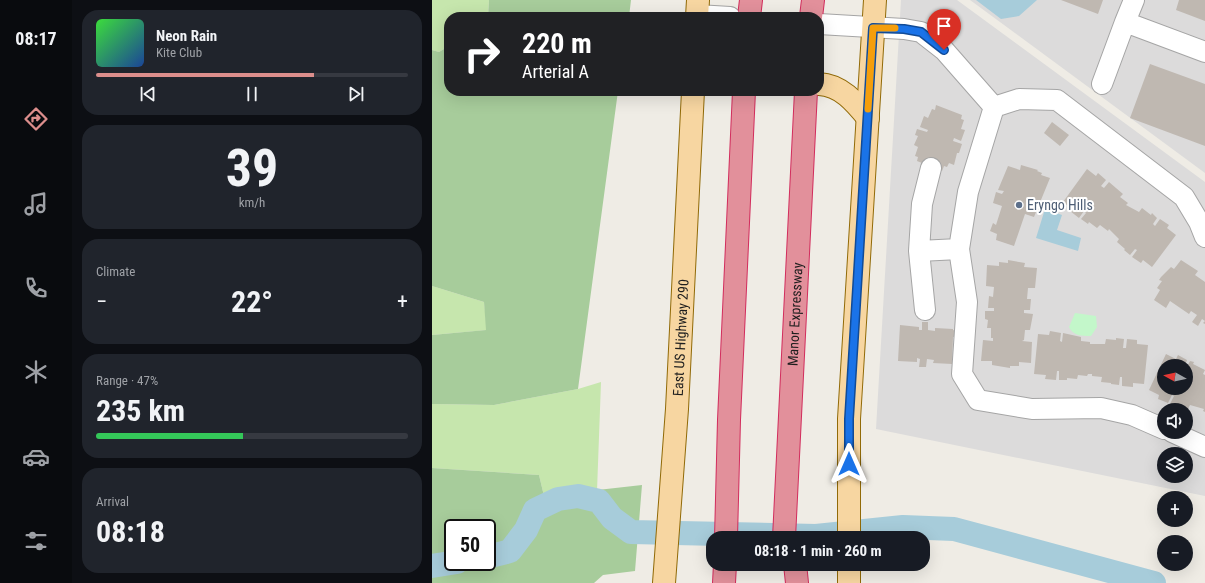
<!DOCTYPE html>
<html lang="en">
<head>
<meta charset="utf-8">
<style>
  :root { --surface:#171b24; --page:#20242c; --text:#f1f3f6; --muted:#9ea1a6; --line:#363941; --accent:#dc8e8c }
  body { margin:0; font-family:"Roboto Condensed",sans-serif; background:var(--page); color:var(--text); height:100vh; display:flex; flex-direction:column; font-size:15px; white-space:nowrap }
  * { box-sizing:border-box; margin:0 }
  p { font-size:13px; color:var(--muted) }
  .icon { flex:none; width:22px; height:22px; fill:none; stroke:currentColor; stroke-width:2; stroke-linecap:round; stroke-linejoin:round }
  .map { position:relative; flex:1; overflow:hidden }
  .panel { display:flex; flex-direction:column; gap:10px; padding:10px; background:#0d0f14; width:360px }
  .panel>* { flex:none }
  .guide { position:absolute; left:12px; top:12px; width:380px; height:84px; border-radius:16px; box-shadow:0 4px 16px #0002; background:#202124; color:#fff; overflow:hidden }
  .needle { width:26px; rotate:278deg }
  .controls { position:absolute; left:725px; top:359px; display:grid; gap:8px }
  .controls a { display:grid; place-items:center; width:36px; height:36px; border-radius:50%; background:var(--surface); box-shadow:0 4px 16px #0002; font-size:20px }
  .speed { position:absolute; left:12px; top:519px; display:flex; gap:8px; font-size:20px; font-weight:700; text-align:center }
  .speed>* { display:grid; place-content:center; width:52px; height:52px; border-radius:50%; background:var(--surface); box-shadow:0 4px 16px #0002; line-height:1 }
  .speed .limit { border:2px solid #111; border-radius:6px; background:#fff; color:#111 }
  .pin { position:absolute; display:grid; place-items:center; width:34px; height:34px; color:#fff; margin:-41px -17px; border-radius:50% 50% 50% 0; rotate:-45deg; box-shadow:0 0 4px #0007 }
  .pin .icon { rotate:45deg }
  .me { position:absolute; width:44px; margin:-22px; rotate:0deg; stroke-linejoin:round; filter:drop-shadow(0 0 3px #0008) }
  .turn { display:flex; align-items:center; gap:14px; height:84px; padding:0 12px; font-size:18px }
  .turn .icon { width:52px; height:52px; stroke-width:2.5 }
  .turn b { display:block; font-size:28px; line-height:34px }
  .big { font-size:30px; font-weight:700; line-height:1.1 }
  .panel .tile { flex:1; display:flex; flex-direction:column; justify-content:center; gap:6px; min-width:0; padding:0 14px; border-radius:16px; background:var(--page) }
  .panel .dial { align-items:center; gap:0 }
  .dial b { font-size:52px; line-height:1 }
  .song { display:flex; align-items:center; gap:12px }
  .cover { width:48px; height:48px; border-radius:6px; background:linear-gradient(135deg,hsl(120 70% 55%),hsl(220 70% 35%)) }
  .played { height:4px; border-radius:2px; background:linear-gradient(90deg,var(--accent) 70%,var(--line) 70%) }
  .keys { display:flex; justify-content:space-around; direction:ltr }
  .heat { display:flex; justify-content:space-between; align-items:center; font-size:22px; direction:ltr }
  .charge { height:6px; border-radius:3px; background:linear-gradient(90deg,#34c759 47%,var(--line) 0) }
  .trip { position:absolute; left:274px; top:531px; width:224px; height:40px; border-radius:16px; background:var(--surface); box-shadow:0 4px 16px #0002; font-weight:700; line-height:40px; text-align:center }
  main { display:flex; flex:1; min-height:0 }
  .tab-bar { display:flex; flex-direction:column; width:72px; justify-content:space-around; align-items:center; background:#090b0e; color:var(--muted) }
  .tab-bar .icon { width:28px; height:28px }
  .tab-bar .selected { color:var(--accent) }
  .tab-bar b { font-size:18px; color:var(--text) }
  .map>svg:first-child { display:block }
  .residential { fill:#dcdbdb; fill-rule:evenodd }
  .grass { fill:#c6e6ad }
  .forest { fill:#a7cc9b; fill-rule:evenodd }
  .park { fill:#c3f7ca }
  .water { fill:#a7ccda }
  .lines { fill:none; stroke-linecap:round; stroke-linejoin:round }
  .river { stroke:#a7ccda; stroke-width:24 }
  .building { fill:#bfb8b1 }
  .minor-casing { stroke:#a5a5a5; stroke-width:22 }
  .major-casing { stroke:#916a07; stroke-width:24 }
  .highway-casing { stroke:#d22d5d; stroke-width:24 }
  .minor { stroke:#fff; stroke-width:20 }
  .major { stroke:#f7d6a1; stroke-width:22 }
  .highway { stroke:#e2909b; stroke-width:22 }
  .route-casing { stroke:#114b97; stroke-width:10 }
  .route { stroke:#1a73e8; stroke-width:7 }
  .slow { stroke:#f59e0b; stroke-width:7 }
  .service-dot { fill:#5c6f8a; stroke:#fff; stroke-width:1.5 }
  .labels { text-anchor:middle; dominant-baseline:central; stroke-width:4; stroke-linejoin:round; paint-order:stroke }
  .service-label { font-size:14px; fill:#4e5e75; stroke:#fff; text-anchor:start }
  .street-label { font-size:14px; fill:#1e1e1e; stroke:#fff }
</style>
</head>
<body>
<main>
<nav class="tab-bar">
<b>08:17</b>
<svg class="icon selected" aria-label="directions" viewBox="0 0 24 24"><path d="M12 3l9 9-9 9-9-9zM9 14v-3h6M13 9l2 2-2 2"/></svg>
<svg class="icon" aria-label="music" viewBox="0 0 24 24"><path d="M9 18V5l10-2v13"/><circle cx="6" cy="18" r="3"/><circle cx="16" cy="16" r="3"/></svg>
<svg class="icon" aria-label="phone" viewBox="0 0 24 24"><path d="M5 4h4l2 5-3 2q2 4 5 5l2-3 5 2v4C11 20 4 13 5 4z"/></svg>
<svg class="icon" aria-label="climate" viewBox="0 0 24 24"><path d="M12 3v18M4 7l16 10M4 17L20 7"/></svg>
<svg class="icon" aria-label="car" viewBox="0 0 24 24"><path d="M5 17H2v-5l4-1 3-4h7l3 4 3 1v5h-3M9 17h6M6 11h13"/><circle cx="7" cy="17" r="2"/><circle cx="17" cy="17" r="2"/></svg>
<svg class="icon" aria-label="filters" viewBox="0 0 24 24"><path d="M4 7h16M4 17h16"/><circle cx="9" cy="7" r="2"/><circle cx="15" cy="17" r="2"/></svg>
</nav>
<section class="panel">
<div class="tile">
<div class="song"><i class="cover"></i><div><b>Neon Rain</b><p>Kite Club</p></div></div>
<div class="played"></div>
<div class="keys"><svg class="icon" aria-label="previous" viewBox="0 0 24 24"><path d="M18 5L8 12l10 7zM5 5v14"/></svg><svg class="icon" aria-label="pause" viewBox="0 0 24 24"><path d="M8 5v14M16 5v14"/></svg><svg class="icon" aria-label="next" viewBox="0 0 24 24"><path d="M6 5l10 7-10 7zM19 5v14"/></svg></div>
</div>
<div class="tile dial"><b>39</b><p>km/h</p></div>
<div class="tile"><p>Climate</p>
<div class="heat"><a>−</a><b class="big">22°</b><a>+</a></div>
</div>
<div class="tile"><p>Range · 47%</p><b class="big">235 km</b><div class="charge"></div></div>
<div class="tile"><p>Arrival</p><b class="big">08:18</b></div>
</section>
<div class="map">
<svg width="773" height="583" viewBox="0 0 773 583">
  <rect width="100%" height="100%" fill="#efece5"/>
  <path class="residential" d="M469,0H525L773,182V496L444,429ZM732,366H754V388H732ZM732,410H754V432H732ZM732,454H754V476H732Z
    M538,0H773V173Z"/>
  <path class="grass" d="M0,0H57L56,17H17V46L7,52L0,50Z
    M0,286L52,302L55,330L0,335Z
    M169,382L165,491L112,496L107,475L0,468V404L62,405L146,389Z"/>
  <path class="forest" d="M57,0H199L197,17H56Z
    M17,46V91H186L146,389L62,405L0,404V335L54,330L52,302L0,286V50L7,52Z
    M0,468L107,475L112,496L210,485L203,571L171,575L162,583H0ZM21,528H55V562H21Z"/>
  <path class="park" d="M643,313L664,316L665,327L659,336C650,336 641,336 637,327Z"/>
  <path class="water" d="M544,0H605L587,16L569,19Z
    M613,209L630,215L625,230L649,238L646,251L604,238Z"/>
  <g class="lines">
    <path class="river" d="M55,557L78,551L94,530L103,510L126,499L146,496L167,501L180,518L199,532L384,536L471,527L522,529L722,583
      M0,566L25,562"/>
  </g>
  <path class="building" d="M629,0H671L666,14Z
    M747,0H773V21L744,10Z
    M718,64L773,84V146L698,118Z
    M504,105L530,115L529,119L532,120L529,129L533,130L529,141L522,138L521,141L530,144L527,153H525L522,165L517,163L515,167L512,166L510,171L485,161L486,157L483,156L486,147L482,145L486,136L483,135L485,129L495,132L496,130L488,127L492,116L496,118L500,109L503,110Z
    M620,122L637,135L628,146L612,133Z
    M589,165L606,170L605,171L610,173L609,175L618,178L602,217L593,214L582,246L564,240L565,234L558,231L561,223L564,225L570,206L561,203L564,192L570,194L572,191L566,190L576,166L588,170Z
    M655,169L664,176L666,173L674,180L669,186L672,188L677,182L691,194L688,197L696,203L694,205L707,212L710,208L719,215L720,213L725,218L721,224L723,226L728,219L737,225L735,228L744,235L720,267L711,260L709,263L700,257L705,250L703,249L698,255L692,250L693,249L685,242L687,239L677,229L676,231L668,225L665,228L657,222L656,224L649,219L654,213L652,211L647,218L638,211L640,209L631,202Z
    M576,260L593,263L592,267L605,268L603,288H596L595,299H599L598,310H592V313L601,314L598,330H593L592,340L590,341L600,342L599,363L587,362V366H578V368L560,365V361H549L551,340L561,341V338H559V328H555L556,320L553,319V311H562V308H556L557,296L561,297L562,287L554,286L555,265L567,266V262L576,263Z
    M749,260L766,271L763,275L773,282V324L771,323L773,321L770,319L766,326L760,322L765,315L759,311L757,314L738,301L734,308L722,300L728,290L725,288L730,281L727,280L729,277L739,267L742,269Z
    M490,322H496V330L503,331V328L521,329V330L524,331V337H521L520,364L501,363L502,360L495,359L494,367H487L488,359L485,358V362L466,361L468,325L487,327V330H490Z
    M618,331L629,333L628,341L630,342L631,333L649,337V341L658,342V344H673L674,339L684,340V338L692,339L691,348H694L695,339L705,340V344L716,345L712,384L701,383V387L690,386V377H688L687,385L679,384V383L669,382L670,377L660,376V374H656L655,376L646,375L645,379L635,378V380H627V371H625L624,380L613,379L614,375L602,374L606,334L617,335Z
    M734,354L744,359L746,355L755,360L753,366H732V388H754V369L758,361L762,362L761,364L773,370L771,374L773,375V412L771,411L772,409L758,405L756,409L743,403L742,406L738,404L742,396L740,395L736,403L726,399L727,395L717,390Z"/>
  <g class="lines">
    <g class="minor-casing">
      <path id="minor" d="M702,0L693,22L773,52
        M265,15L298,17
        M387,24L472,29L489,32L512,50L562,107
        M670,84L693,22
        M562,107L536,192L527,249L535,302L530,374L546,400L600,409L669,408L700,415L732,429
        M562,107L587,99L625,100L752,197L767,222L773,237
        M487,251L527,249
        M493,310L487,251L490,204L499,168
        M740,432L773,447"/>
    </g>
    <g class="major-casing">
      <g id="major">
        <path d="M265,17L266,0"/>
        <path d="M387,84C409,85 423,102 436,118"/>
        <path d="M417,538V419L443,0"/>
        <path id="s1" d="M232,583L245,409L261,91"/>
        <path d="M417,583V564"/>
      </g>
    </g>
    <g class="highway-casing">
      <g id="highway">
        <path d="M317,17L319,0"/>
        <path d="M379,17L381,0"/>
        <path d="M294,538L297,420L312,91"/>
        <path id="s2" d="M352,538L374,91"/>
        <path d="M363,564L365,583"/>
        <path d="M292,583L293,564"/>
      </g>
    </g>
    <use href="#minor" class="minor"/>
    <use href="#major" class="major"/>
    <use href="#highway" class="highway"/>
  </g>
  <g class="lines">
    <g class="route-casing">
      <path id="route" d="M417,464V419L441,28L472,29L489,32L512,50"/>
    </g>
    <use href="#route" class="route"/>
    <path class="slow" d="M436,109L441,28H463"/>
  </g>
  <circle class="service-dot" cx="587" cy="205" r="4"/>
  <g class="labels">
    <g class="service-label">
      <text x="595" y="205">Eryngo Hills</text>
    </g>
    <g class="street-label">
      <text stroke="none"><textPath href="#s2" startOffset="224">Manor Expressway</textPath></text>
      <text stroke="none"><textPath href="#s1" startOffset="246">East US Highway 290</textPath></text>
    </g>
  </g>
</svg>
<div class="controls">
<a><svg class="needle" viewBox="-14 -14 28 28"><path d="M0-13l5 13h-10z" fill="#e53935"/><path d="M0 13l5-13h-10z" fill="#9ea1a6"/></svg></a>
<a><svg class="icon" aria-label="sound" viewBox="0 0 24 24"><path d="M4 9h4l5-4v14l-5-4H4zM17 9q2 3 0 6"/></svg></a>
<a><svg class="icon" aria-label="layers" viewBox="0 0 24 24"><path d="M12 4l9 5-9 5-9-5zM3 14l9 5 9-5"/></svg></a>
<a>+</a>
<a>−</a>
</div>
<div class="speed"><div class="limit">50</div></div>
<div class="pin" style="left:512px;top:50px;background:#d93025"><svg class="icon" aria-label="arrive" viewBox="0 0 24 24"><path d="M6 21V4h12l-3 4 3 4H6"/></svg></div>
<svg class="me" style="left:417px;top:464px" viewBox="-20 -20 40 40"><path d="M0-17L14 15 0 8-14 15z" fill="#1a73e8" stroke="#fff" stroke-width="4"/></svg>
<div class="trip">08:18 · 1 min · 260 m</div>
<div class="guide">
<div class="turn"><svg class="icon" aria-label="right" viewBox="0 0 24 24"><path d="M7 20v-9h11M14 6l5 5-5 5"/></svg><div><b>220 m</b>Arterial A</div></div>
</div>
</div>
</main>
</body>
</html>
